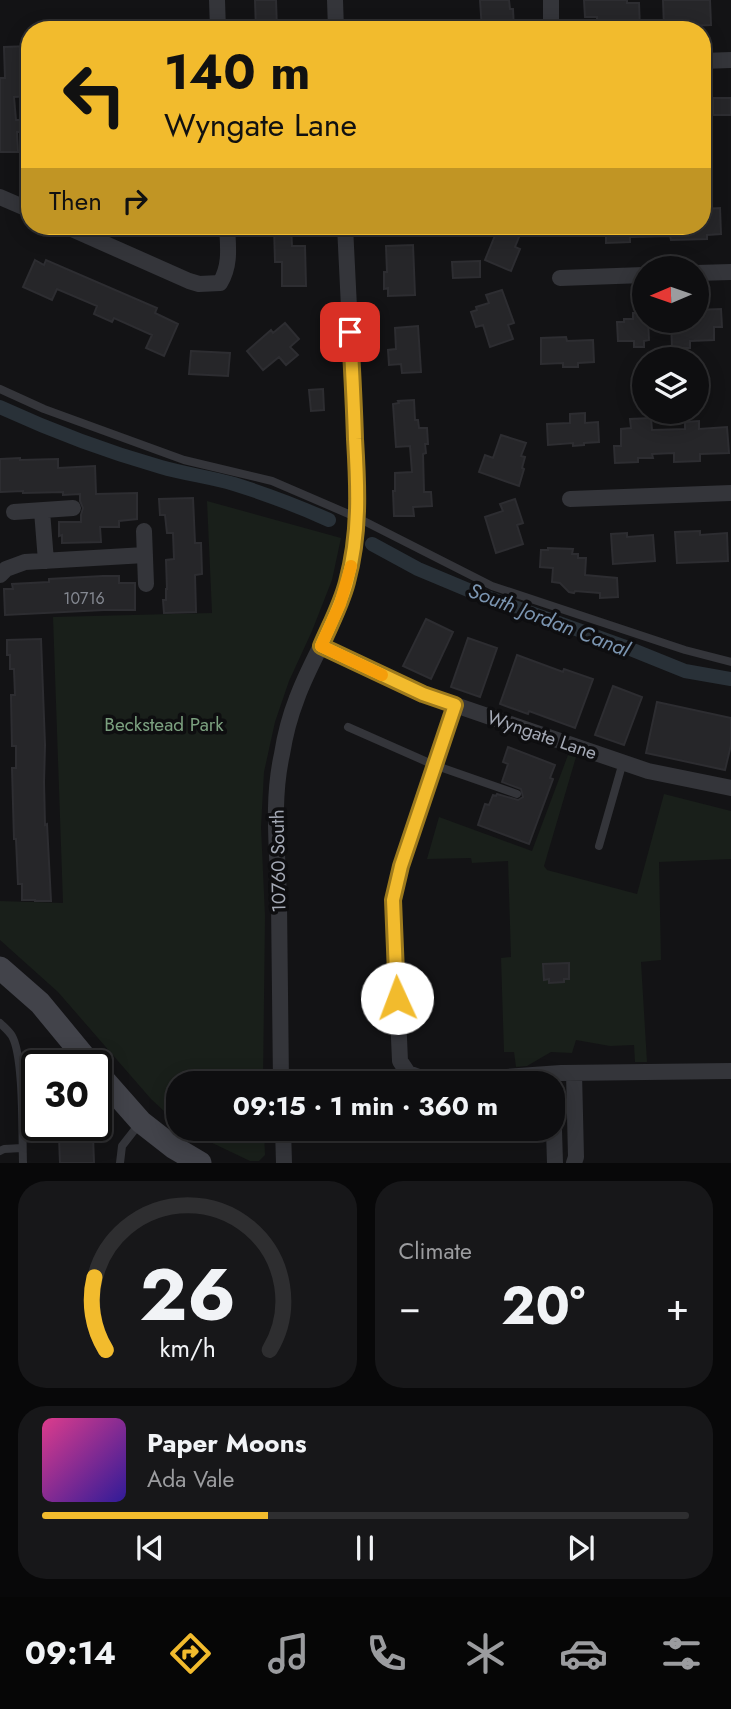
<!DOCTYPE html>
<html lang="en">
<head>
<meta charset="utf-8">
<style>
  :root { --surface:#0e0e10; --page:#171719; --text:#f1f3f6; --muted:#9b9c9f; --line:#2e2e30; --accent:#f2bb2d }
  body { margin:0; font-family:Jost,sans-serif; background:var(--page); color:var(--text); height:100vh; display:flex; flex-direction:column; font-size:26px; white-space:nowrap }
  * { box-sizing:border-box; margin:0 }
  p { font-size:23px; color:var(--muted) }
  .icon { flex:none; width:38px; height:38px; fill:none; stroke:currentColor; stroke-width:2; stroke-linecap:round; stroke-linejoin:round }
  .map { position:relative; height:1163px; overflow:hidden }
  .side { display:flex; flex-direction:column; gap:18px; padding:18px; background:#080809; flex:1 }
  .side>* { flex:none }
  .hud { position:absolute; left:21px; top:21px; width:690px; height:214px; border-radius:28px; box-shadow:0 4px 18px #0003,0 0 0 2px var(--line); background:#f2bb2d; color:#111; overflow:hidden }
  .needle { width:46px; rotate:268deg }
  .tools { position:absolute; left:632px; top:256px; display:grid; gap:14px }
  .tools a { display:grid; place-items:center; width:77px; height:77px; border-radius:50%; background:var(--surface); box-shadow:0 4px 18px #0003,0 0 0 2px var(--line); font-size:35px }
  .speed { position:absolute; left:21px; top:1050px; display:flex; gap:14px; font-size:35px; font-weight:700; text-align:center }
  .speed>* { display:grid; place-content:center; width:91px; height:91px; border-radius:50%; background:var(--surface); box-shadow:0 4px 18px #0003,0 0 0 2px var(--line); line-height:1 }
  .speed .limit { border:4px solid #111; border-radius:10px; background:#fff; color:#111 }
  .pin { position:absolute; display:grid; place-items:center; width:60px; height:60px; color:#fff; margin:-30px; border-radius:14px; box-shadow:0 4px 10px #0006 }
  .me { position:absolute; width:77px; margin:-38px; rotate:358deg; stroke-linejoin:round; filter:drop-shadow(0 0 5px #0008) }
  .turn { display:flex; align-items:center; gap:24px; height:147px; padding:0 28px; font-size:32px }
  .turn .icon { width:91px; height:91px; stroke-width:2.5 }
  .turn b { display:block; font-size:49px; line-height:60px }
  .then { display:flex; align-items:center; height:66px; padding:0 28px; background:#0003; gap:14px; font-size:26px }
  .big { font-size:52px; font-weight:700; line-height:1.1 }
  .side .widget { flex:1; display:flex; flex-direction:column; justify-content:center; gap:10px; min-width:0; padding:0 24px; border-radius:28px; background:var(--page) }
  .side .dial { align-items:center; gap:0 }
  .dial svg { height:182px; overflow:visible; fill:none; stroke:var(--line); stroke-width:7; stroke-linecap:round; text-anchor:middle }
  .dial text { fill:var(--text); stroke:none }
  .song { display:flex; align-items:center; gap:21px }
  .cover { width:84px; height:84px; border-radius:10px; background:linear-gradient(135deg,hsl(330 70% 55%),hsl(250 70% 35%)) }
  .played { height:7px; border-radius:4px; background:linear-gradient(90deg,var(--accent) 35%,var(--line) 35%) }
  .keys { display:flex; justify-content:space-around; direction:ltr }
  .heat { display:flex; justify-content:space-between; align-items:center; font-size:38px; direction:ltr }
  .side .tiles { flex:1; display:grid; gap:18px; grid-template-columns:1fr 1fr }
  .widget:last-child { grid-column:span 2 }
  .trip { position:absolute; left:166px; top:1071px; width:399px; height:70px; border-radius:28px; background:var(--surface); box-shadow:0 4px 18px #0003,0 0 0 2px var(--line); font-weight:700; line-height:70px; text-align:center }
  .menu { display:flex; height:112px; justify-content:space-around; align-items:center; background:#060606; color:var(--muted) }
  .menu .icon { width:49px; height:49px }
  .menu .on { color:var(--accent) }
  .menu b { font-size:32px; color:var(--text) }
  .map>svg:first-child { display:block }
  .green { fill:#191f1a }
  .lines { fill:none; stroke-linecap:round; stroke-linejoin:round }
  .canal { stroke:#293138; stroke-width:14 }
  .building { fill:#262629; stroke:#2d2d31; stroke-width:2 }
  .lane { stroke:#34353a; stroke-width:8 }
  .street { stroke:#34353a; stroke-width:16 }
  .secondary { stroke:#42434a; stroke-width:23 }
  .route-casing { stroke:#9d7a1d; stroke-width:18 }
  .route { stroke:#f2bb2d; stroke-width:12 }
  .slow { stroke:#f59e0b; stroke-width:12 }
  .labels { text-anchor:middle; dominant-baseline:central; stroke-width:7; stroke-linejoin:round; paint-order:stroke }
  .number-label { font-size:16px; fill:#848891 }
  .park-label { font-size:19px; fill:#7ba07f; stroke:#0e0e10 }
  .street-label { font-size:19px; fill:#a4a9b5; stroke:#0e0e10 }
  .water-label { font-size:21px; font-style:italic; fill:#7b95b1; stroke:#0e0e10 }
</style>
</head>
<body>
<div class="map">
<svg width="731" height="1163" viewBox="0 0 731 1163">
  <rect width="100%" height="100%" fill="#131315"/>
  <path class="green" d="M207,501L341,538L332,580L312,631L289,681L275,722L264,772L261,827L265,916L263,1083H178V1124L151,1099L58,992L0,940V901L63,903L53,617L212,613Z
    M568,755L576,757L544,866L547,870L637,894L664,794L731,811V859L659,862L661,960L641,962L647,1062H635L634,1045L610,1046L576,1040L572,1053L551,1052L527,1066L516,1067L514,1052H504L501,958L511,957L508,861L472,863L471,858L427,859L439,817L532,851Z
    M183,1129H264L265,1155L259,1161H250Z"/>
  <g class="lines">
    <path class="canal" d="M0,407C52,431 105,451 161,467C185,474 210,477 234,484C266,494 298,506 329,520
      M372,544L418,569L473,592L623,646L685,671L731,679"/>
  </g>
  <path class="building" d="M255,0H276L277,30H256Z
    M480,0H509L510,9H513L514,30H482Z
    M584,0H627V3H639L640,29L597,30V17H585Z
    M663,0H710L711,25L664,27Z
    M30,46V96L14,97L16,120H24V132H17L18,152H0V78H5L4,47Z
    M713,98H731V115H713Z
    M720,208L721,234L707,235V239L671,240L670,236L630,237V242L606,243V226H702V209Z
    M274,226H291L292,246H305L306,286H282V262H275Z
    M505,226H519L515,235L519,237L515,247L520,249L511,271L485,260L498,228L503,230Z
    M413,245L415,295L388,296V288L384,289V272H387L386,246Z
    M35,260L44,265L46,260L157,308L155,313L178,324L164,356L146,348L152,335L114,318L112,322L94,314L97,306L57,289L52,300L23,287Z
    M480,261V277L453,278L452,262Z
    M502,290L514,323L508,325L513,339L490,347L483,325L476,327L471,312L477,310L476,307L489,303L486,295Z
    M721,309L722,327H714V340L690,341V348H672L671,320H696V310Z
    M633,313H644V320H648L649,340L644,341V347H634V341H618L617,322H624V319H633Z
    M285,323L299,339L290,347L298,355L286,365L279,357L263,370L247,351L271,330L273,333Z
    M418,326L421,372L402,373L401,364L389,365L388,350L396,349L395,328Z
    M566,337L567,341L593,340L594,362L578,363V367H563V363L541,364V338Z
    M191,351L230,353L228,376L189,374Z
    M323,389L324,410L311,411L309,390Z
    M414,400L415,420H418L419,428H427L428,444H425L426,453L423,454L424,492H431L432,506L413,507L414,516H394L393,491H395V473L412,472L410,446L396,447L393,404L399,403L398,401Z
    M585,413V423L598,422L599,442L584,443V445L573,446V443L548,445L547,424L570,423V414Z
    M651,418L652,430L685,429V422L699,421V429L727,427L729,453L700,454V461L674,462V453L652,454L653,458H638V462L615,463L614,446H621V429L631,428L630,419Z
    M501,435L526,443L521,456L525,457L522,468L524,469L519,486L479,472L485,455L493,458Z
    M20,458V460L58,459V468L95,466L96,494L137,493V519L119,521V527H100L101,542L62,543V535L59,536V522H81V515L83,508L80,501V494L63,495V492L23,493V491L0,492V459Z
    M193,498L195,543H201L202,574L195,575L196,612L164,613L163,600H166V589H167L166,560L174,559L173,533H167L165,515H160L159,499Z
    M515,499L523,523L517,525L523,544L496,553L485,517L503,511L500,504Z
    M700,531V535L727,533L728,561L677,563L675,532Z
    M627,533V537L653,535L655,561L613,564L611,534Z
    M548,548L573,549L572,554H578V558H586L585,575L617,578L618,597L600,598V593L575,591L574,593L569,592L560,583L552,582L553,568L540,567L541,550H548Z
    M103,576H119V583H135V610H104L5,615L4,589H13L12,584L49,582V579Z
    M426,619L453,632L431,679L403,666Z
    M468,638L497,648L480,697L451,687Z
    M41,639L45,745L44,782L45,825L47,824L51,901H35V900H22V884H18L16,839H14L12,768H16V746H12L11,695H15L14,669H10V655H7V640Z
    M517,655L563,672L564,669L593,679L575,728L529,711L528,714L500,704Z
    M613,686L642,697L624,745L595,735Z
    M657,702L731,718V745L725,770L646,753Z
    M508,747L555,765L550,778L553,779L529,844L478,825L485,804L489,805L493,795L496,796L497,794L518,800L523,797L521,789L502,782L508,764L503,762Z
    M569,963V979H564V982L549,983V979L544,980L543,964Z
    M93,1136L94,1163H60L59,1137Z"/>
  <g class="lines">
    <path class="lane" d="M0,389L44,409L184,460L272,481L358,518L492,586L685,650L731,662
      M348,727L434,765L517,794
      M599,846L623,762
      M0,1023C4,1027 9,1031 12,1036C24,1057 22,1135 23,1163
      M0,1151L4,1149L22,1148
      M120,1163L122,1146L140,1123"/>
    <path class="street" d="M217,0L218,30
      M335,0L336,30
      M551,0V30
      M702,61L731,60
      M0,197L30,210
      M65,226L189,281L199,284L220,283C231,265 228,246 227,226
      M696,273L731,272
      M560,278L644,275
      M570,499L731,493
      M42,511L46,561
      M14,512L73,508
      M144,531L146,584
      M0,575L6,569L25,562L145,555
      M321,646L423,694L648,771L731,788
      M455,705L401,866L393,900L400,1061L408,1073L424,1079L492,1078L561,1073L731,1071
      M574,1073L576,1157L574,1163
      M281,1083C280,1023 280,963 279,903C278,853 271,803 282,754C285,735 290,716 297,698C309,665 329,634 341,601C354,566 358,529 358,491L345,226
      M553,1098L555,1163
      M283,1129L284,1163"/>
    <path class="secondary" d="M0,968L40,1003L92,1066
      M96,1071L141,1122L173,1147L200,1163"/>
  </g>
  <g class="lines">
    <g class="route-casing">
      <path id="route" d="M350,332C352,368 354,403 355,439C358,488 360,534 347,582C341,605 330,625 321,646L423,694L455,705L401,866L393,900L397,998"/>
    </g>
    <use href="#route" class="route"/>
    <path class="slow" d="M351,566L340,604L321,646L382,675"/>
  </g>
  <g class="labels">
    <g class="number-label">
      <text x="84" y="598">10716</text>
    </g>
    <g class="park-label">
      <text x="164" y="724">Beckstead Park</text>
    </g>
    <g class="street-label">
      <text transform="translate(542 735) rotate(19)">Wyngate Lane</text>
      <text transform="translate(278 861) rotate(-91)">10760 South</text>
    </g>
    <g class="water-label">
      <text transform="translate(549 620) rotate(21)">South Jordan Canal</text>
    </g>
  </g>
</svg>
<div class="tools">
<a><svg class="needle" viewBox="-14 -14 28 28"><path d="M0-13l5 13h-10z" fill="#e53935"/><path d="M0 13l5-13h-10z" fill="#9b9c9f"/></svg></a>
<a><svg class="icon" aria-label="layers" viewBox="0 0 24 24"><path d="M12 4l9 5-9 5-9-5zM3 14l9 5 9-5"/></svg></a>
</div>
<div class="speed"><div class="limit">30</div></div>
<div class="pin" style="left:350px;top:332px;background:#d93025"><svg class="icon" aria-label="arrive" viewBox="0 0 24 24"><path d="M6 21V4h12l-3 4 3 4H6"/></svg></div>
<svg class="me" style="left:397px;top:998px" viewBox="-20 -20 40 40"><circle r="19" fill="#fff"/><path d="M0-13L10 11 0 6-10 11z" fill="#f2bb2d"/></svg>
<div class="trip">09:15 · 1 min · 360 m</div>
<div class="hud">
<div class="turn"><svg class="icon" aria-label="left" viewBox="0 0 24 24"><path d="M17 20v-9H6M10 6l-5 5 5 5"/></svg><div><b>140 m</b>Wyngate Lane</div></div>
<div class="then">Then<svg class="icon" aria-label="right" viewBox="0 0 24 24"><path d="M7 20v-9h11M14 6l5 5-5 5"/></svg></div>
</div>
</div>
<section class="side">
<div class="tiles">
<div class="widget dial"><svg viewBox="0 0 100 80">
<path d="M14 69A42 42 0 1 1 86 69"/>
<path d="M14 69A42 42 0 0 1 9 37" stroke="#f2bb2d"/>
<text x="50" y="56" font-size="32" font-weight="700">26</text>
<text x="50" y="72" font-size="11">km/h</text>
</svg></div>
<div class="widget"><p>Climate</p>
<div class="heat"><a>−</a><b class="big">20°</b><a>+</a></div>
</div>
<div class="widget">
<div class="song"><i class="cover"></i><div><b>Paper Moons</b><p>Ada Vale</p></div></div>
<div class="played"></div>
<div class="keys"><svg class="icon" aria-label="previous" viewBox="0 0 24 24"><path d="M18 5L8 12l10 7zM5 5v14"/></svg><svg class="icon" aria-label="pause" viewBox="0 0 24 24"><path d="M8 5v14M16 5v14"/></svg><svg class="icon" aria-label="next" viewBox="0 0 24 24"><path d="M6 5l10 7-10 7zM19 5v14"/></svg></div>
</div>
</div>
</section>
<nav class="menu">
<b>09:14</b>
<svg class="icon on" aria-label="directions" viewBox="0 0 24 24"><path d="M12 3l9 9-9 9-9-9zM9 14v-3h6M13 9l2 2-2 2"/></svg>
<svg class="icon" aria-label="music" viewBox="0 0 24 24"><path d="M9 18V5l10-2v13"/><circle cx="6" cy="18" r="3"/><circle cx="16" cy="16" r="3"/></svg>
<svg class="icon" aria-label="phone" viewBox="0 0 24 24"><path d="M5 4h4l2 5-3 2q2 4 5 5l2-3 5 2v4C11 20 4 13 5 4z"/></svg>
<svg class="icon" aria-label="climate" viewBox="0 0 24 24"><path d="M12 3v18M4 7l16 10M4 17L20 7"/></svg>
<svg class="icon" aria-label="car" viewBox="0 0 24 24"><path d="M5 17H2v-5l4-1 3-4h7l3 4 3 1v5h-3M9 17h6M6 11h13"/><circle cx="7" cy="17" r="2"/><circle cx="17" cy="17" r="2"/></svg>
<svg class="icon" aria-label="filters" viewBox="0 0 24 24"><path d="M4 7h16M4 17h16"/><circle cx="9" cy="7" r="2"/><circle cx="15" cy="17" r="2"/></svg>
</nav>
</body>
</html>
